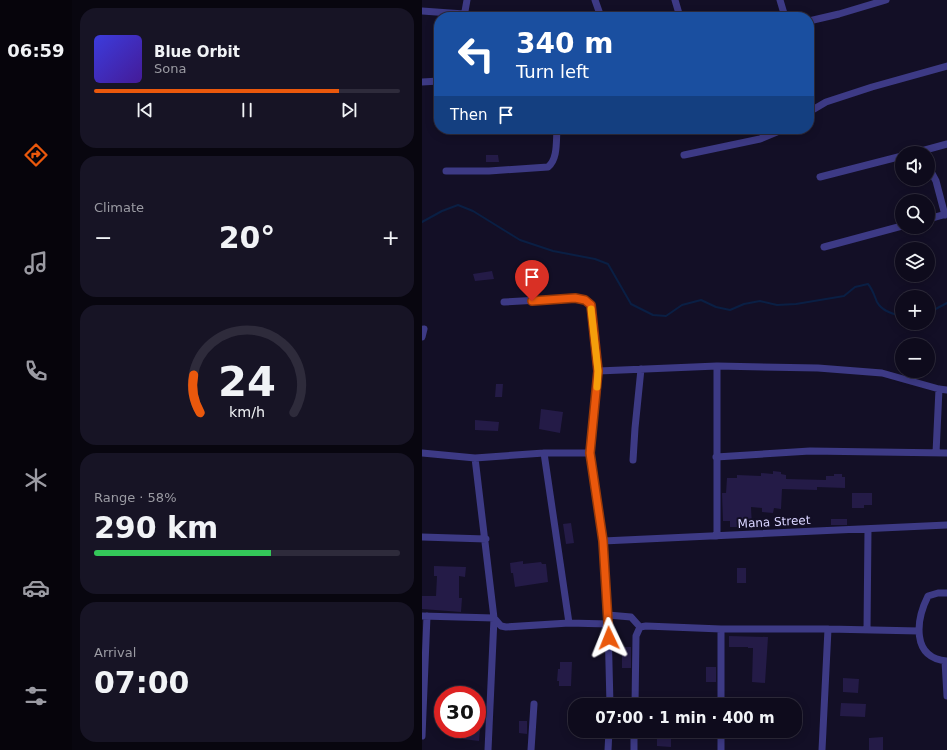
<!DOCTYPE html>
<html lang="en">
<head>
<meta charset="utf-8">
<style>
  :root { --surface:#0e0b1c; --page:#171425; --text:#f1f3f6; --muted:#9b9ba3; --line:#2e2b3b; --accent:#ea580c }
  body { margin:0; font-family:"DejaVu Sans",sans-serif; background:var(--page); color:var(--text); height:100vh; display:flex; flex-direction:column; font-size:15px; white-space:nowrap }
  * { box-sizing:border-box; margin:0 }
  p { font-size:13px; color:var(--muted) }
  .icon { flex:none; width:22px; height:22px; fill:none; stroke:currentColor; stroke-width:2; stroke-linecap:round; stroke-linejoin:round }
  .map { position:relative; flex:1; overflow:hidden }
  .drawer { display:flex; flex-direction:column; gap:8px; padding:8px; background:#08060f; width:350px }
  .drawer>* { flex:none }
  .banner { position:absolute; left:12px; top:12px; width:380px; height:122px; border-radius:16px; box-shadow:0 2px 10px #0003,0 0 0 1px var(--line); background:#1a4fa0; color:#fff; overflow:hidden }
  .tools { position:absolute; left:473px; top:146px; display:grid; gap:8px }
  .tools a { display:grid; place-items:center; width:40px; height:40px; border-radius:50%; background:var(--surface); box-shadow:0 2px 10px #0003,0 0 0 1px var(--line); font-size:20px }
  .speed { position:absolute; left:12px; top:686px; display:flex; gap:8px; font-size:20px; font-weight:700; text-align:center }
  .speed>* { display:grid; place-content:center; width:52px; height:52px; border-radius:50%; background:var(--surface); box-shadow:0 2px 10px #0003,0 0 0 1px var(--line); line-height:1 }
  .speed .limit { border:6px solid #d22; background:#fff; color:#111 }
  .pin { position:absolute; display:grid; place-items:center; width:34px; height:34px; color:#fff; margin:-41px -17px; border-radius:50% 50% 50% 0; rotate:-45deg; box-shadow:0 0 4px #0007 }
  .pin .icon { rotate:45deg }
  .me { position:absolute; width:44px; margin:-22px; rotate:358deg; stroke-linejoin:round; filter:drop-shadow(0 0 3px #0008) }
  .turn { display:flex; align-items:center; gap:14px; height:84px; padding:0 16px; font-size:18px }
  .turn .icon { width:52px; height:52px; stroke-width:2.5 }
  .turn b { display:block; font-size:28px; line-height:34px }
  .then { display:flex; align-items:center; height:38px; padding:0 16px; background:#0003; gap:8px; font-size:15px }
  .big { font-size:30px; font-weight:800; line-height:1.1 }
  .drawer .widget { flex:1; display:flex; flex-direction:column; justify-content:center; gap:6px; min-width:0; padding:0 14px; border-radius:16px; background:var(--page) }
  .drawer .dial { align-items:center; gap:0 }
  .dial svg { height:104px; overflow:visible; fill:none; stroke:var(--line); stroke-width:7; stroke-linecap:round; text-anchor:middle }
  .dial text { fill:var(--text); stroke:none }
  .song { display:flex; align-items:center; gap:12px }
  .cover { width:48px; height:48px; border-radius:6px; background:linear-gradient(135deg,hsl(240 70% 55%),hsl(260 70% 35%)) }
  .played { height:4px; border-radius:2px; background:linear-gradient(90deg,var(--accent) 80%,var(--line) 80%) }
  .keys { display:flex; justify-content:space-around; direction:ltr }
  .heat { display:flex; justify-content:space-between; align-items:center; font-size:22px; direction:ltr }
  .charge { height:6px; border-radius:3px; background:linear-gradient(90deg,#34c759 58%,var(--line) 0) }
  .trip { position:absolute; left:146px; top:698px; width:234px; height:40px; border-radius:16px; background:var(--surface); box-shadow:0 2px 10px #0003,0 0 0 1px var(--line); font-weight:800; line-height:40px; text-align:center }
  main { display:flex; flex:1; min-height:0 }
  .tabs { display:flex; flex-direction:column; width:72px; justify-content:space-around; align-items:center; background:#06040b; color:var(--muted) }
  .tabs .icon { width:28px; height:28px }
  .tabs .selected { color:var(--accent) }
  .tabs b { font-size:18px; color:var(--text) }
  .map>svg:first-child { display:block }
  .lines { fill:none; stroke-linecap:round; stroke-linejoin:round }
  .stream { stroke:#0a1f44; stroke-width:2 }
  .building { fill:#241b47 }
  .street { stroke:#3d3a85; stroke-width:7 }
  .route-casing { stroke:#983908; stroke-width:10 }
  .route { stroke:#ea580c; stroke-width:7 }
  .slow { stroke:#f59e0b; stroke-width:7 }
  .labels { text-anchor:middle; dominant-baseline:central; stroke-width:4; stroke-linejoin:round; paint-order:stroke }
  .street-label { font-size:12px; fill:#d9d4ff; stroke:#130f26 }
</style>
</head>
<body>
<main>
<nav class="tabs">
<b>06:59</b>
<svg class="icon selected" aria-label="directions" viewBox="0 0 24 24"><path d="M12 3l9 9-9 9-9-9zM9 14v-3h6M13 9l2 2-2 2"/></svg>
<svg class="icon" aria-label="music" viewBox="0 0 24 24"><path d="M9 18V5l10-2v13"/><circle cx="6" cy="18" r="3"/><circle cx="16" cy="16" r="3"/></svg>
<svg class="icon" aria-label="phone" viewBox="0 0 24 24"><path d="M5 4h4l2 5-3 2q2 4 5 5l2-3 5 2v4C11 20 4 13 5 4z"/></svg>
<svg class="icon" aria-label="climate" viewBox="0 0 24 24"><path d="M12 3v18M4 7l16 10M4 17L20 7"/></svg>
<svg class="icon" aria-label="car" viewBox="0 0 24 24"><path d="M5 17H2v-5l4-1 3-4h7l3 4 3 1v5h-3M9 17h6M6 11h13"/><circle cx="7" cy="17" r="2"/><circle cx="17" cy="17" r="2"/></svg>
<svg class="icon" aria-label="filters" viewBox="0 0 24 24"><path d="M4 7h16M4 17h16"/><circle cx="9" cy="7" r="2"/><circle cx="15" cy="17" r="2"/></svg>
</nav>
<section class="drawer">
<div class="widget">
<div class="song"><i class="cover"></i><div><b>Blue Orbit</b><p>Sona</p></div></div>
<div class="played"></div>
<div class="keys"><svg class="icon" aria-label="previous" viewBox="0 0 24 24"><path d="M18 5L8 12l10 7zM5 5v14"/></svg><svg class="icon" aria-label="pause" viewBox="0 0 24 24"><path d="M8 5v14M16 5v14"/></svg><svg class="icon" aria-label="next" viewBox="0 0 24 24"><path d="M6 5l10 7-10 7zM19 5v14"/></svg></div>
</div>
<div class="widget"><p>Climate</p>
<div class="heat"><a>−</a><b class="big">20°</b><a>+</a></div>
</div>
<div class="widget dial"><svg viewBox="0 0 100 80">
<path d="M14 69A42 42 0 1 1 86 69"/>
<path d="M14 69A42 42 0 0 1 9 40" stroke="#ea580c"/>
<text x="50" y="56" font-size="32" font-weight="700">24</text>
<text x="50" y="72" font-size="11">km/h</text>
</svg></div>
<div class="widget"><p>Range · 58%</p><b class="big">290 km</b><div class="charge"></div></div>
<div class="widget"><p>Arrival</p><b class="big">07:00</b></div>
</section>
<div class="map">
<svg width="525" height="750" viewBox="0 0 525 750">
  <rect width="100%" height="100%" fill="#130f26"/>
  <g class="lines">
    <path class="stream" d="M0,222L20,211L36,205L51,211L98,240L131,251L173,259L186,264L209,304L231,315L244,316L260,305L279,300L294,307L308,310L322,304L338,301L355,305L374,304L422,296L433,287L446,284C451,290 452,295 455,302C460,311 470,314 480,316
      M506,313L525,303"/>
  </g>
  <path class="building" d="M64,155H76L77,162H64Z
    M70,271L72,279L53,281L51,274Z
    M74,384H81L80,397H73Z
    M119,409L141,412L138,433L117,429Z
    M53,420L77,422L76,431L53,430Z
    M351,471L359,472V474L364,475V479L404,480V476H412V474H420V477H423V488L395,487V490L360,489L359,509L352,508L351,513L340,512V508L329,507L330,527H308V521H301L300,493H304L305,478H315V475L339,476V473L351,474Z
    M430,493H450V505H442V508H430Z
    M409,519H425V525H409Z
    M149,523L152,543L144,544L141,524Z
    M101,561V564L119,562L120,564H124L126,582L93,587L91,573H89L88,563Z
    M12,566L44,567L43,577L37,576V598H40L39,612L0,609V596H14L15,576H12Z
    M315,568H324V583H315Z
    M307,636L346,637L343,683L330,682L331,648H326V647H307Z
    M200,647H209V668H200Z
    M138,662H150L149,686H137V681H135L136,669H138Z
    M284,667H294V682H284Z
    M421,678L437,679L436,693L421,692Z
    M419,703L444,704L443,717L418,716Z
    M97,721H105V734L97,733Z
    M37,729H58L57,741L41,739V737H37Z
    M232,731H249V747L235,746V737H232Z
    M461,737V750H447V738Z"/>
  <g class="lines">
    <path class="street" d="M173,0L179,17
      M253,0L258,17
      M358,0L363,17
      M0,11L42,14
      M42,17L45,0
      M387,21L417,14L464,0
      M0,82L17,81
      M387,112L404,102L450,87L525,66
      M492,153L525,144
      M262,155L338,139L362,129
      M506,166L514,181L523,215
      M24,171H67L126,167C136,159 134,141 135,129
      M398,177L480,156
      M506,219L525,214
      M402,247L480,226
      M82,302L153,298L163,300L169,305L176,371L168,453L181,541L186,624L188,705
      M0,337L2,329
      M295,366V536
      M176,371L295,366L396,368L460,373L517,389L525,390
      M0,453L53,458L122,453H168
      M122,453L147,623
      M514,453L517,389
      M294,457L388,451L525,453
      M53,458L72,618L66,750
      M211,460L213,428L219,369
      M0,537L64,539
      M181,541L525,525
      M525,593H516L506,596C494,620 489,658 525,661
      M186,615L209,617L218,627
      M0,616L72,618L79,626L84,627L147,623L186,624
      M299,629V705
      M445,630L446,529
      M523,661L525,696
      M213,705L214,636L218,627L224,626L299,629H406L497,631
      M299,731V750
      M0,736L5,616
      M109,750L112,704
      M186,750L187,731
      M212,750V731
      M400,750L406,629"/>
  </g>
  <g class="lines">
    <g class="route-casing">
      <path id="route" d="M110,301L153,298L163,300L169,305L176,371L168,453L181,541L187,638"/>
    </g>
    <use href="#route" class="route"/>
    <path class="slow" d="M169,309L176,371L175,387"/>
  </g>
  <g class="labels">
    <g class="street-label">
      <text transform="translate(352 522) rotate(-3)">Mana Street</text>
    </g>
  </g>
</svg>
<div class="tools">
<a><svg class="icon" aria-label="sound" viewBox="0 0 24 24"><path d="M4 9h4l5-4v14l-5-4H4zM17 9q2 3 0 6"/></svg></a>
<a><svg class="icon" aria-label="search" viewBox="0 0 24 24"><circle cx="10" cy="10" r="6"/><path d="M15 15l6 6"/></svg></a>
<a><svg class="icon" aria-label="layers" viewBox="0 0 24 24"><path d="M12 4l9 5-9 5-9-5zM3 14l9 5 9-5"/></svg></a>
<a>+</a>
<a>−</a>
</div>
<div class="speed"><div class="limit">30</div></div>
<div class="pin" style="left:110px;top:301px;background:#d93025"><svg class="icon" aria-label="arrive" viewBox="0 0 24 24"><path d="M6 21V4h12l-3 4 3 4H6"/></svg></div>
<svg class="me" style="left:187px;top:638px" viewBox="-20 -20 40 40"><path d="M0-17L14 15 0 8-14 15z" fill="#ea580c" stroke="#fff" stroke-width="4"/></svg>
<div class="trip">07:00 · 1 min · 400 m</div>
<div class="banner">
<div class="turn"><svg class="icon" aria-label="left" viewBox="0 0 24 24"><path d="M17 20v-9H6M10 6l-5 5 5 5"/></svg><div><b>340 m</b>Turn left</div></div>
<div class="then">Then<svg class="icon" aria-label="arrive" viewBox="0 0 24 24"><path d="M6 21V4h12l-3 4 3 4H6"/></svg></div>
</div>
</div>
</main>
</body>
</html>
